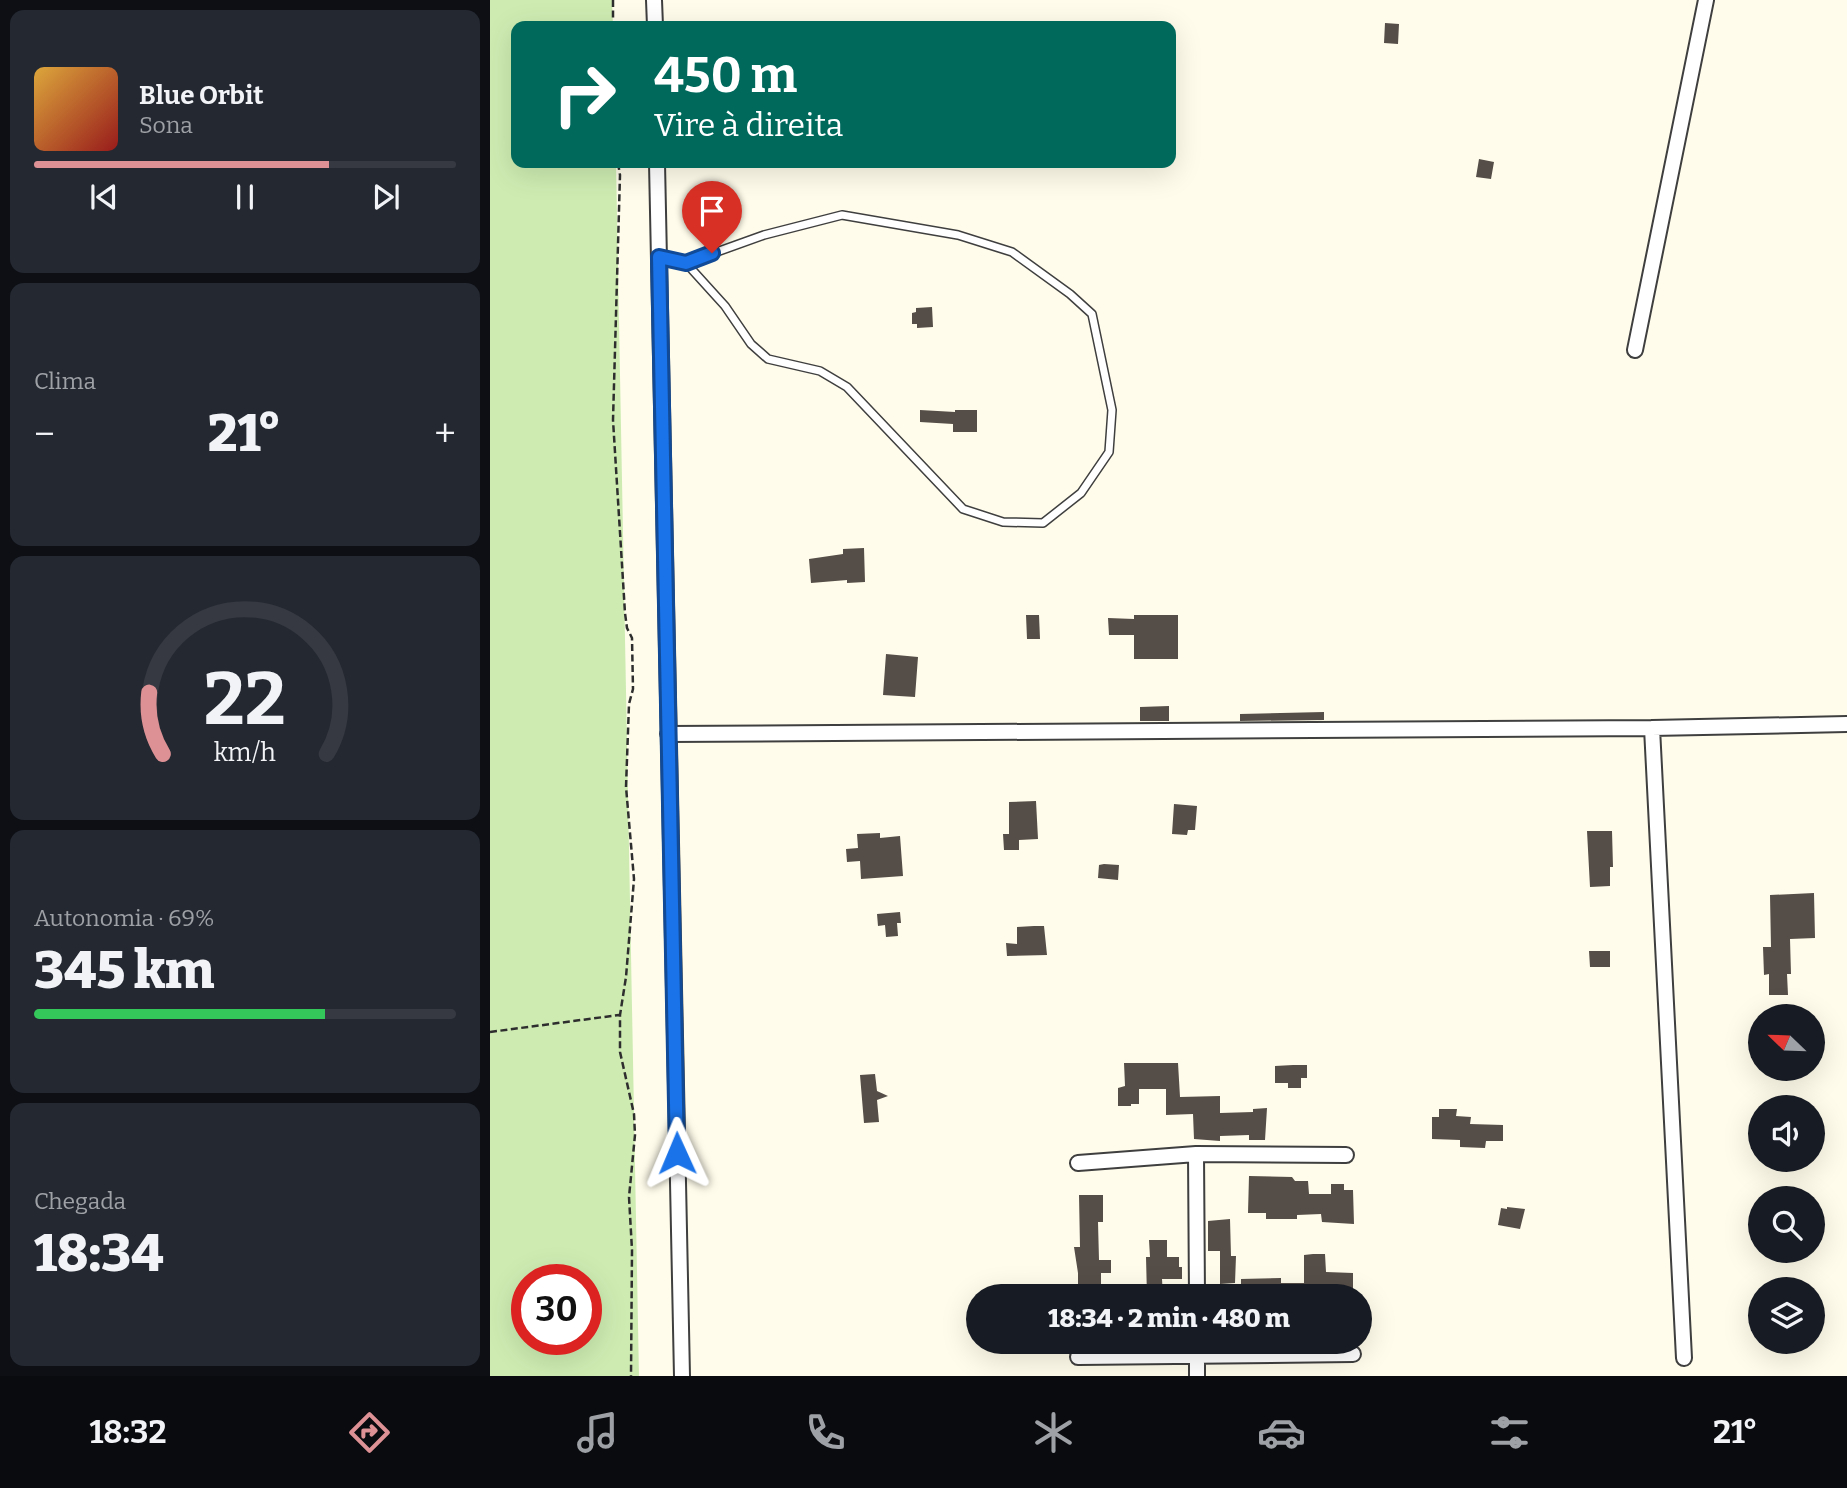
<!DOCTYPE html>
<html lang="pt">
<head>
<meta charset="utf-8">
<style>
  :root { --surface:#171b24; --page:#242831; --text:#f1f3f6; --muted:#9ea1a6; --line:#363941; --accent:#de9194 }
  body { margin:0; font-family:Bitter,serif; background:var(--page); color:var(--text); height:100vh; display:flex; flex-direction:column; font-size:26px; white-space:nowrap }
  * { box-sizing:border-box; margin:0 }
  p { font-size:23px; color:var(--muted) }
  .icon { flex:none; width:38px; height:38px; fill:none; stroke:currentColor; stroke-width:2; stroke-linecap:round; stroke-linejoin:round }
  .map { position:relative; flex:1; overflow:hidden }
  .drawer { display:flex; flex-direction:column; gap:10px; padding:10px; background:#0d0f14; width:490px }
  .drawer>* { flex:none }
  .top-card { position:absolute; left:21px; top:21px; width:665px; height:147px; border-radius:14px; box-shadow:0 7px 28px #0002; background:#00695c; color:#fff; overflow:hidden }
  .needle { width:46px; rotate:293deg }
  .controls { position:absolute; left:1258px; top:1004px; display:grid; gap:14px }
  .controls a { display:grid; place-items:center; width:77px; height:77px; border-radius:50%; background:var(--surface); box-shadow:0 7px 28px #0002; font-size:35px }
  .speed { position:absolute; left:21px; top:1264px; display:flex; gap:14px; font-size:35px; font-weight:700; text-align:center }
  .speed>* { display:grid; place-content:center; width:91px; height:91px; border-radius:50%; background:var(--surface); box-shadow:0 7px 28px #0002; line-height:1 }
  .speed .limit { border:10px solid #d22; background:#fff; color:#111 }
  .pin { position:absolute; display:grid; place-items:center; width:60px; height:60px; color:#fff; margin:-72px -30px; border-radius:50% 50% 50% 0; rotate:-45deg; box-shadow:0 0 7px #0007 }
  .pin .icon { rotate:45deg }
  .me { position:absolute; width:77px; margin:-38px; rotate:359deg; stroke-linejoin:round; filter:drop-shadow(0 0 5px #0008) }
  .turn { display:flex; align-items:center; gap:24px; height:147px; padding:0 28px; font-size:32px }
  .turn .icon { width:91px; height:91px; stroke-width:2.5 }
  .turn b { display:block; font-size:49px; line-height:60px }
  .big { font-size:52px; font-weight:800; line-height:1.1 }
  .drawer .tile { flex:1; display:flex; flex-direction:column; justify-content:center; gap:10px; min-width:0; padding:0 24px; border-radius:14px; background:var(--page) }
  .drawer .dial { align-items:center; gap:0 }
  .dial svg { height:182px; overflow:visible; fill:none; stroke:var(--line); stroke-width:7; stroke-linecap:round; text-anchor:middle }
  .dial text { fill:var(--text); stroke:none }
  .song { display:flex; align-items:center; gap:21px }
  .cover { width:84px; height:84px; border-radius:10px; background:linear-gradient(135deg,hsl(40 70% 55%),hsl(0 70% 35%)) }
  .played { height:7px; border-radius:4px; background:linear-gradient(90deg,var(--accent) 70%,var(--line) 70%) }
  .keys { display:flex; justify-content:space-around; direction:ltr }
  .heat { display:flex; justify-content:space-between; align-items:center; font-size:38px; direction:ltr }
  .charge { height:10px; border-radius:5px; background:linear-gradient(90deg,#34c759 69%,var(--line) 0) }
  .trip { position:absolute; left:476px; top:1284px; width:406px; height:70px; border-radius:35px; background:var(--surface); box-shadow:0 7px 28px #0002; font-weight:800; line-height:70px; text-align:center }
  .tab-bar { display:flex; height:112px; justify-content:space-around; align-items:center; background:#090b0e; color:var(--muted) }
  .tab-bar .icon { width:49px; height:49px }
  .tab-bar .current { color:var(--accent) }
  .tab-bar b { font-size:32px; color:var(--text) }
  main { display:flex; flex:1; min-height:0 }
  .map>svg:first-child { display:block }
  .green { fill:#ceecb2; fill-rule:evenodd }
  .building { fill:#554d47 }
  .lines { fill:none; stroke-linecap:round; stroke-linejoin:round }
  .service-casing { stroke:#3f3f3f; stroke-width:10 }
  .minor-casing { stroke:#3f3f3f; stroke-width:18 }
  .path { stroke:#2e2e2e; stroke-width:2.5; stroke-dasharray:7 3.5; stroke-linecap:butt }
  .service { stroke:#fff; stroke-width:7 }
  .minor { stroke:#fff; stroke-width:14 }
  .route-casing { stroke:#114b97; stroke-width:18 }
  .route { stroke:#1a73e8; stroke-width:12 }
</style>
</head>
<body>
<main>
<section class="drawer">
<div class="tile">
<div class="song"><i class="cover"></i><div><b>Blue Orbit</b><p>Sona</p></div></div>
<div class="played"></div>
<div class="keys"><svg class="icon" aria-label="previous" viewBox="0 0 24 24"><path d="M18 5L8 12l10 7zM5 5v14"/></svg><svg class="icon" aria-label="pause" viewBox="0 0 24 24"><path d="M8 5v14M16 5v14"/></svg><svg class="icon" aria-label="next" viewBox="0 0 24 24"><path d="M6 5l10 7-10 7zM19 5v14"/></svg></div>
</div>
<div class="tile"><p>Clima</p>
<div class="heat"><a>−</a><b class="big">21°</b><a>+</a></div>
</div>
<div class="tile dial"><svg viewBox="0 0 100 80">
<path d="M14 69A42 42 0 1 1 86 69"/>
<path d="M14 69A42 42 0 0 1 8 42" stroke="#de9194"/>
<text x="50" y="56" font-size="32" font-weight="700">22</text>
<text x="50" y="72" font-size="11">km/h</text>
</svg></div>
<div class="tile"><p>Autonomia · 69%</p><b class="big">345 km</b><div class="charge"></div></div>
<div class="tile"><p>Chegada</p><b class="big">18:34</b></div>
</section>
<div class="map">
<svg width="1357" height="1376" viewBox="0 0 1357 1376">
  <rect width="100%" height="100%" fill="#fffceb"/>
  <path class="green" d="M0,0H122L123,26H26V163H126L149,1376H0ZM37,1279H96V1339H37Z"/>
  <path class="building" d="M895,23L909,24L908,44L894,43Z
    M989,159L1004,162L1001,179L986,177Z
    M442,307L443,327L427,328V324H422V313L426,312V308Z
    M430,410L465,412V410H487V432H463V424L430,422Z
    M374,548L375,582L357,583V580L321,583L319,559L353,554V549Z
    M536,615H549L550,639H537Z
    M644,615H688V659H644V635H619L618,618L644,619Z
    M396,654L428,657L425,697L393,695Z
    M679,706V721H650V707Z
    M834,712V720L750,721V714Z
    M546,801L548,839L529,840V850H514L513,834H519V802Z
    M684,804L707,806L705,830H698L697,835L682,834Z
    M1097,831H1122L1123,867H1120V886L1100,887Z
    M390,833V838L410,836L413,876L371,879L370,861L357,862L356,849L368,848L367,834Z
    M614,864L629,865L628,880L608,878L609,865Z
    M1324,893L1325,938L1300,939L1301,974H1297L1298,995H1279V974L1274,975L1273,947H1281L1280,895Z
    M410,912L411,923H407L408,936L396,937L395,925L388,926L387,914Z
    M544,926H554L557,955L517,956L516,943L527,944V927Z
    M1099,951H1120V967H1100Z
    M634,1063H688L690,1097L730,1096V1113L763,1112V1109L777,1108L775,1140H759V1135L730,1136V1141L704,1139L703,1114L676,1115V1089H649V1104H641V1106H628V1088L635,1086Z
    M803,1065H817V1078H811V1088H798V1083H785V1066Z
    M385,1074L387,1091L398,1096L387,1100L389,1122L374,1123L370,1075Z
    M949,1109H967L966,1116L981,1117L980,1124L1013,1125V1141H996L995,1148L970,1147V1140L942,1139V1117H949Z
    M759,1176L802,1177L805,1181H818L819,1194H841V1184H854V1190H863L864,1224L832,1222L831,1214L807,1215V1219H776V1213H758Z
    M589,1195H613V1222H608L609,1260H621V1273H611V1297H588V1273L584,1247H590Z
    M1017,1207L1035,1209L1030,1229L1008,1225L1011,1208L1017,1209Z
    M740,1219L741,1256H746L745,1283L730,1284V1251H718V1221Z
    M659,1240H677V1257H689V1267H692V1279H672L673,1297H657L656,1257H660Z
    M823,1254H835L836,1272L863,1273V1297H751V1279L791,1278V1283H814V1255Z"/>
  <g class="lines">
    <g class="service-casing">
      <path id="service" d="M169,257L196,263L274,235L352,215L468,235L522,252L580,294L602,314L622,410L619,452L591,493L553,523L513,522L473,509L357,387L330,371L278,359L261,344L235,306L196,263"/>
    </g>
    <g class="minor-casing">
      <path id="minor" d="M164,0L165,26
        M167,163L192,1376
        M1145,350L1216,0
        M1162,728L1194,1358
        M178,734L1162,728L1357,724
        M706,1154L707,1297
        M588,1163L706,1154L856,1155
        M707,1342V1376
        M588,1357L863,1354"/>
    </g>
    <path class="path" d="M123,0V26
      M128,163L130,175L123,420L135,613L137,628L142,638L143,689L139,704L136,787L144,879L136,977L130,1015V1052L144,1114L145,1135L139,1197L142,1250L141,1376
      M0,1032L129,1015"/>
    <use href="#service" class="service"/>
    <use href="#minor" class="minor"/>
  </g>
  <g class="lines">
    <g class="route-casing">
      <path id="route" d="M187,1153L169,257L196,263L222,253"/>
    </g>
    <use href="#route" class="route"/>
  </g>
</svg>
<div class="controls">
<a><svg class="needle" viewBox="-14 -14 28 28"><path d="M0-13l5 13h-10z" fill="#e53935"/><path d="M0 13l5-13h-10z" fill="#9ea1a6"/></svg></a>
<a><svg class="icon" aria-label="sound" viewBox="0 0 24 24"><path d="M4 9h4l5-4v14l-5-4H4zM17 9q2 3 0 6"/></svg></a>
<a><svg class="icon" aria-label="search" viewBox="0 0 24 24"><circle cx="10" cy="10" r="6"/><path d="M15 15l6 6"/></svg></a>
<a><svg class="icon" aria-label="layers" viewBox="0 0 24 24"><path d="M12 4l9 5-9 5-9-5zM3 14l9 5 9-5"/></svg></a>
</div>
<div class="speed"><div class="limit">30</div></div>
<div class="pin" style="left:222px;top:253px;background:#d93025"><svg class="icon" aria-label="arrive" viewBox="0 0 24 24"><path d="M6 21V4h12l-3 4 3 4H6"/></svg></div>
<svg class="me" style="left:187px;top:1153px" viewBox="-20 -20 40 40"><path d="M0-17L14 15 0 8-14 15z" fill="#1a73e8" stroke="#fff" stroke-width="4"/></svg>
<div class="trip">18:34 · 2 min · 480 m</div>
<div class="top-card">
<div class="turn"><svg class="icon" aria-label="right" viewBox="0 0 24 24"><path d="M7 20v-9h11M14 6l5 5-5 5"/></svg><div><b>450 m</b>Vire à direita</div></div>
</div>
</div>
</main>
<nav class="tab-bar">
<b>18:32</b>
<svg class="icon current" aria-label="directions" viewBox="0 0 24 24"><path d="M12 3l9 9-9 9-9-9zM9 14v-3h6M13 9l2 2-2 2"/></svg>
<svg class="icon" aria-label="music" viewBox="0 0 24 24"><path d="M9 18V5l10-2v13"/><circle cx="6" cy="18" r="3"/><circle cx="16" cy="16" r="3"/></svg>
<svg class="icon" aria-label="phone" viewBox="0 0 24 24"><path d="M5 4h4l2 5-3 2q2 4 5 5l2-3 5 2v4C11 20 4 13 5 4z"/></svg>
<svg class="icon" aria-label="climate" viewBox="0 0 24 24"><path d="M12 3v18M4 7l16 10M4 17L20 7"/></svg>
<svg class="icon" aria-label="car" viewBox="0 0 24 24"><path d="M5 17H2v-5l4-1 3-4h7l3 4 3 1v5h-3M9 17h6M6 11h13"/><circle cx="7" cy="17" r="2"/><circle cx="17" cy="17" r="2"/></svg>
<svg class="icon" aria-label="filters" viewBox="0 0 24 24"><path d="M4 7h16M4 17h16"/><circle cx="9" cy="7" r="2"/><circle cx="15" cy="17" r="2"/></svg>
<b>21°</b>
</nav>
</body>
</html>
